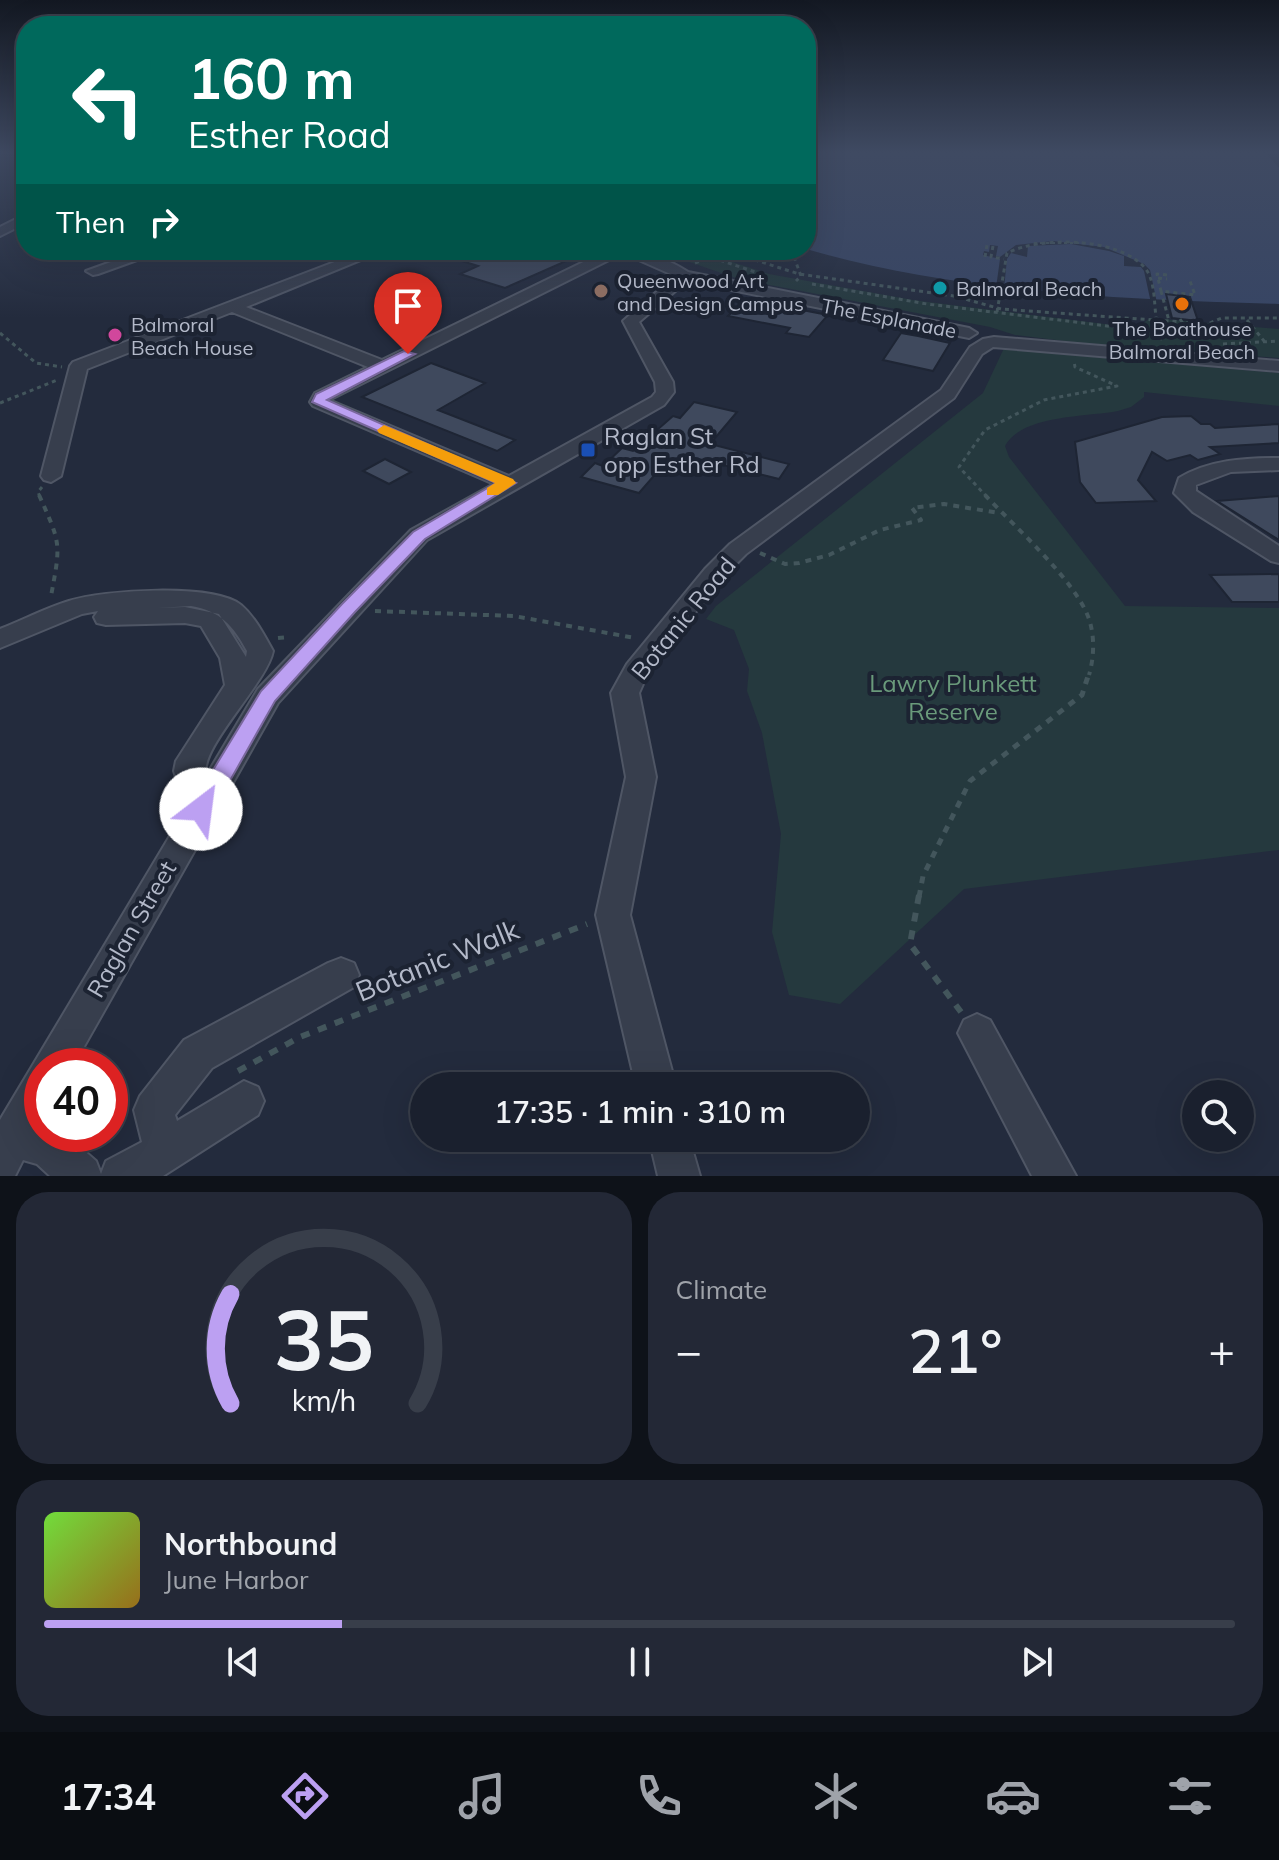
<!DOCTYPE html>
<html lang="en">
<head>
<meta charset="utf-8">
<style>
  :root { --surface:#1a202e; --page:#232836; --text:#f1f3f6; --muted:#9fa3aa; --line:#383e4a; --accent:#bca0f2 }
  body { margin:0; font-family:Mulish,sans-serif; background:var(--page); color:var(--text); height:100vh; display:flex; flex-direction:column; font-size:30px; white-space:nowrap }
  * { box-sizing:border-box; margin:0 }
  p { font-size:26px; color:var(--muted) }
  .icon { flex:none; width:44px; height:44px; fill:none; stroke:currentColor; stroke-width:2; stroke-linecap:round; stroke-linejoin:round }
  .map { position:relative; height:1176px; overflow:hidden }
  .drawer { display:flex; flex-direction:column; gap:16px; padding:16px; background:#0e1219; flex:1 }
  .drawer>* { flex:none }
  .guide { position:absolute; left:16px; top:16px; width:800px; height:244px; border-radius:32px; box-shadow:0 8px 32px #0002,0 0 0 2px var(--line); background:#00695c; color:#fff; overflow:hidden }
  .controls { position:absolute; left:1182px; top:1080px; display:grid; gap:16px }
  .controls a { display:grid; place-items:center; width:72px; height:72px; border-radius:50%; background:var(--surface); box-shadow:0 8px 32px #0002,0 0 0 2px var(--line); font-size:40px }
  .speed { position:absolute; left:24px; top:1048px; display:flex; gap:16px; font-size:40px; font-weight:700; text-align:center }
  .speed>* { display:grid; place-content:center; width:104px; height:104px; border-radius:50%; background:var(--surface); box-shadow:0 8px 32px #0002,0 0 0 2px var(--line); line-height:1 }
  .speed .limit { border:12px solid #d22; background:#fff; color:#111 }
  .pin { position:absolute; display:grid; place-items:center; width:68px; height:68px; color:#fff; margin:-82px -34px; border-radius:50% 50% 50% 0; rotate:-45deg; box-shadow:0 0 8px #0007 }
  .pin .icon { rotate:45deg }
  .me { position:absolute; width:88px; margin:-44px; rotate:30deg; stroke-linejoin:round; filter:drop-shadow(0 0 6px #0008) }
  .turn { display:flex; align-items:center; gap:28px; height:168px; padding:0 40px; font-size:36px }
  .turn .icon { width:104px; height:104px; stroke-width:2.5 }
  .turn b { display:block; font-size:56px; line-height:68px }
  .then { display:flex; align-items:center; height:76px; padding:0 40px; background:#0003; gap:16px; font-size:30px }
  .big { font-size:60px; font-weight:600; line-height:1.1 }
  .drawer .widget { flex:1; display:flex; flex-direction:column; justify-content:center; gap:12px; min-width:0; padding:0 28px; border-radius:32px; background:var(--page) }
  .drawer .dial { align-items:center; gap:0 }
  .dial svg { height:208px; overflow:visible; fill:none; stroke:var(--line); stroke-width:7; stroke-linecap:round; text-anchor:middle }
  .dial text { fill:var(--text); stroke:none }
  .song { display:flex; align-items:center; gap:24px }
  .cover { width:96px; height:96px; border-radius:12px; background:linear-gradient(135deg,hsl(100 70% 55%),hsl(40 70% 35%)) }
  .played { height:8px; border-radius:4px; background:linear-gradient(90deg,var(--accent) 25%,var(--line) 25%) }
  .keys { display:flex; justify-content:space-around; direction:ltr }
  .heat { display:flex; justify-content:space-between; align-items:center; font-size:44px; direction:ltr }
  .drawer .tiles { flex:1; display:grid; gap:16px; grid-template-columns:1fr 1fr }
  .widget:last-child { grid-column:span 2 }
  .trip { position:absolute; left:410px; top:1072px; width:460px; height:80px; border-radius:40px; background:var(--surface); box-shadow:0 8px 32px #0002,0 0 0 2px var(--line); font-weight:600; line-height:80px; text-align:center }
  .menu { display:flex; height:128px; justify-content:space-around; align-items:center; background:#0a0d12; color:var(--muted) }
  .menu .icon { width:56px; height:56px }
  .menu .current { color:var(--accent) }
  .menu b { font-size:36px; color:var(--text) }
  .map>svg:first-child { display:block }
  .green { fill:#25393e }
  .water { fill:#374564 }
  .pier { fill:#232b3d }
  .building { fill:#3f495d; stroke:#1e2534; stroke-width:2 }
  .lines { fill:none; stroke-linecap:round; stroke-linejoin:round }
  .minor-casing { stroke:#4f5665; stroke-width:4 }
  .path-far3 { stroke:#43565c; stroke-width:3; stroke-dasharray:4 4; stroke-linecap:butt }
  .path-far2 { stroke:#43565c; stroke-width:4; stroke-dasharray:6 6; stroke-linecap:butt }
  .path-far1 { stroke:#43565c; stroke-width:5; stroke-dasharray:7 7; stroke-linecap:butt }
  .path { stroke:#43565c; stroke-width:6; stroke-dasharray:9 9; stroke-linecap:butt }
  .minor { fill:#373e4d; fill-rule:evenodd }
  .path-bridge-far1 { stroke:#43565c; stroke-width:2; stroke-dasharray:3 3; stroke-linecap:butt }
  .path-bridge { stroke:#43565c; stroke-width:3; stroke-dasharray:4 4; stroke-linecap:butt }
  .route { fill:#bca0f2; stroke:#7a689d; stroke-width:2 }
  .slow { fill:#f59e0b }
  .culture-dot { fill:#0f9aa8; stroke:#1c2332; stroke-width:3 }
  .education-dot { fill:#8d6e63; stroke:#1c2332; stroke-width:3 }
  .food-dot { fill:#e8710a; stroke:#1c2332; stroke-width:3 }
  .hotel-dot { fill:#d1479c; stroke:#1c2332; stroke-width:3 }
  .transit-dot { fill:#1a4fb4; stroke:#1c2332; stroke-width:3 }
  .labels { text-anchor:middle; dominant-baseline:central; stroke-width:8; stroke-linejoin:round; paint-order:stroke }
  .far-poi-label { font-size:20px; fill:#b3b9c9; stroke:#1c2332; text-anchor:start }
  .far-street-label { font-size:20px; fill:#b3b9c9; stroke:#1c2332 }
  .poi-label { font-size:24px; fill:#b3b9c9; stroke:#1c2332; text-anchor:start }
  .street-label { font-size:24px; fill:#b3b9c9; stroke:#1c2332 }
  .park-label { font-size:24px; fill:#6a9a7b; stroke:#1c2332 }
  .near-street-label { font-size:28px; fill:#b3b9c9; stroke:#1c2332 }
</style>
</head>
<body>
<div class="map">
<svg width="1279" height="1176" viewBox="0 0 1279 1176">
  <rect width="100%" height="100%" fill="#232b3d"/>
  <path class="green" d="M654,250H696L769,274L913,300L1137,328L1150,318L1279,329V358L1072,342L1015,335L990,327L739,279Z
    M1005,346L1046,353L1279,373V406L1144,392V397L1131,407L1118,411C1086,417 1021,415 1005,446L1009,457L1125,606L1279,608V850L964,889L840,1004L789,995L772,932L781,834L762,733L747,691L749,669L734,630L706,619L716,606L983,393Z"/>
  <path class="water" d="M806,153H1266L1279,168V304C1125,300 954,292 806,249Z"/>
  <path class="pier" d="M1053,241L1104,247L1144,264L1150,270L1157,303H1151L1144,271L1141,267L1124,266V256L1109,251L1071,244L1028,246L1027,257L1011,253L1007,259L1004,289L996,288L1000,259L983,255L984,251L989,252L990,245L998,246L996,256L1000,257L1016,245Z"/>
  <path class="building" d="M439,250H513L514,257L530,250H591L505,288L460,274L478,266L439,254Z
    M1166,294L1190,297L1198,321L1172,318Z
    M746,299L771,304L828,315L809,337L786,333L790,328L728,316Z
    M901,333L918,336L950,343L933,371L883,360Z
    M431,363L485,383L438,410L515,440L497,451L362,397Z
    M694,402L737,412L710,444L789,464L779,479L691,457L674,475L658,471L639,493L581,477L595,463L603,466L622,448L633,451L673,416L680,418Z
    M1191,416L1201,424H1210L1215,428L1279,424V443L1210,447L1220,454L1198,460L1190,455L1167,461L1152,452L1138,480L1156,501L1096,503L1080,482L1075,442L1162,417Z
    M385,459L411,472L389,484L363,471Z
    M1279,496V540L1217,501Z
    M1279,574V602H1232L1210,575Z"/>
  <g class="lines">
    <g class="minor-casing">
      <path id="minor" d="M26,214V223L0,236V227Z
        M144,250H165L98,274L93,275L86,271Z
        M366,250H385L246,307L382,360L608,250C638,250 662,255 688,272L969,328L977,333L969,338L687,281L639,322L673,382L674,392L664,405L427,540L278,703L73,1066H42V1134H65L96,1161L101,1174L106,1161L142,1142L134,1110L140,1096L184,1040L328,963L341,958L354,963L359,975L354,987L212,1068L175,1115L177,1121L244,1081L258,1087L264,1101L258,1115L163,1176H50L37,1164L23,1160L15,1176H0V1120L186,809L174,771L176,761L225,685L220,658L201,626L185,623L106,625L97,623L94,617L98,611L82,614L0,648V629C23,620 46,608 69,601C103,590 213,583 241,605C255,617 264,635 273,651C267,683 198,749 206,776L258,689L411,530L494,484L313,406L310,402L315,393L368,367L232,312L87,369L61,476L51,482L44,480L41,476L70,366L73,362ZM623,253L675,276L623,321L655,382L656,392L652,397L509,476L329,400ZM191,606C220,611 233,625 247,651L246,657L219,614L185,607L157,608Z
        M994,337L1279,361V371L993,347L982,354L954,398L746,554L721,579L647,675L639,693L656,777L630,915L676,1086H636L596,915L626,777L611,693L627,664L705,569L730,544L941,390L970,347L983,339Z
        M1279,458V470L1231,472L1196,485V491L1279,546V563L1271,561L1193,512L1174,493L1179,478C1209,460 1244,458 1279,458Z
        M977,1014L990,1020L1076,1176H1032L958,1033L964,1020Z
        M649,1138H689L700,1176H658Z"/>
    </g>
    <path class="path-far3" d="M993,246L991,257L1004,259
      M690,250L764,275
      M724,250L799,274L954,296L1001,309L1182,322L1193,345
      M794,257L801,276L796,281
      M985,257L987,245
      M695,263L717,255
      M1167,275L1157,274L1161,291L1195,295L1190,281
      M1158,278L1167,279
      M812,284L927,304L1116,327L1162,339
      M1161,291L1169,321
      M1157,318L1162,339
      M1180,319L1182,322L1205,325L1222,318H1279
      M1247,320L1264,341
      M0,333L36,363L62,367
      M1223,344L1279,341
      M0,403L57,380
      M40,497L38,492L42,487
      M987,497L959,467L985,430L1044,400L1117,386L1075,367L1074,361"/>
    <path class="path-far2" d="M39,495C61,544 61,543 51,596
      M985,495C1014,526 1076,581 1089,619C1095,637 1094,658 1089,675
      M760,553L785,564L799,563L829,555L880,530L921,520L912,508L944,504L999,513
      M375,611L514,616L635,638
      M278,638L289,637"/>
    <path class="path-far1" d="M919,897L923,876L970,781L1082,695L1089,673"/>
    <path class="path" d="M919,895L910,944L961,1012
      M238,1071L300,1037L587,924"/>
    <use href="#minor" class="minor"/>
    <path class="path-bridge-far1" d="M1034,243H1082"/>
    <path class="path-bridge" d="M997,312L1007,253C1041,236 1118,237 1145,268C1155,280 1154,302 1156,317"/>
  </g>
  <linearGradient id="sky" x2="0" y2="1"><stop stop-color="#131822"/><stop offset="0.48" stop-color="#3f4a62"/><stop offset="1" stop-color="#3f4a62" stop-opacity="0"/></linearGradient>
  <rect width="1279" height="318" fill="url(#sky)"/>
  <path class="route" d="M404,351L415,354L327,400L516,483L425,539L355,612L275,701L210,816L201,819L193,816L190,809L193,803L261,691L342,604L413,532L496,483L312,402L316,394Z"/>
  <path class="slow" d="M384,425L513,479L516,483L498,495H487V488L495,483L379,433L377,430Z"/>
  <circle class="culture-dot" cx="940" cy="288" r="8"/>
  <circle class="education-dot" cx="601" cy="291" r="8"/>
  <circle class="food-dot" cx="1182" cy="304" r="8"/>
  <circle class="hotel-dot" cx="115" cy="335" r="8"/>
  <rect class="transit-dot" x="580" y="442" width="16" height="16" rx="4"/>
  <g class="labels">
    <g class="far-poi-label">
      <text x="617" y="280">Queenwood Art<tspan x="617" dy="23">and Design Campus</tspan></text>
      <text x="956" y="288">Balmoral Beach</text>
      <text x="131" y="324">Balmoral<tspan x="131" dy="23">Beach House</tspan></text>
      <text x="1182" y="328" text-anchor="middle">The Boathouse<tspan x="1182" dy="23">Balmoral Beach</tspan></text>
    </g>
    <g class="far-street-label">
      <text transform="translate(889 318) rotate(11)">The Esplanade</text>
    </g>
    <g class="poi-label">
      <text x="604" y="436">Raglan St<tspan x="604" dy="28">opp Esther Rd</tspan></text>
    </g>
    <g class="street-label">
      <text transform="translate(683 618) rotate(-51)">Botanic Road</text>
      <text transform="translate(131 929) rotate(-60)">Raglan Street</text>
    </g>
    <g class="park-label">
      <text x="953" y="683">Lawry Plunkett<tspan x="953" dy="28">Reserve</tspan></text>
    </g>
    <g class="near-street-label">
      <text transform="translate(437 960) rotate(-22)">Botanic Walk</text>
    </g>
  </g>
</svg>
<div class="controls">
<a><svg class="icon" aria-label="search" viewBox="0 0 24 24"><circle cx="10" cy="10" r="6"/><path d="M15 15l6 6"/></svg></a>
</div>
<div class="speed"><div class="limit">40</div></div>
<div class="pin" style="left:408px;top:354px;background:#d93025"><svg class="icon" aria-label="arrive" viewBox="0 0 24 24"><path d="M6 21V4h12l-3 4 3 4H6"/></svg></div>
<svg class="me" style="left:201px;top:809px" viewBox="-20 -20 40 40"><circle r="19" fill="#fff"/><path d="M0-13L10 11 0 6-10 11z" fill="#bca0f2"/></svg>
<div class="trip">17:35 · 1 min · 310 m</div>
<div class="guide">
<div class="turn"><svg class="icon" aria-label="left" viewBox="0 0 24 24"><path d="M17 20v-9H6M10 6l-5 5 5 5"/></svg><div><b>160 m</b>Esther Road</div></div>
<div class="then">Then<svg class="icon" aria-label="right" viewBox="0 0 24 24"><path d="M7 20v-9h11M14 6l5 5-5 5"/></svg></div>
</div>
</div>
<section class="drawer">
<div class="tiles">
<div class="widget dial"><svg viewBox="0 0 100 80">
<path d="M14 69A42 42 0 1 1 86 69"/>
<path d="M14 69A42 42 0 0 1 14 27" stroke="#bca0f2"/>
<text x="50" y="56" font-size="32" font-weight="700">35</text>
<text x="50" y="72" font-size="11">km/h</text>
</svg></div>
<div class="widget"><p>Climate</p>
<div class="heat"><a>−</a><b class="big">21°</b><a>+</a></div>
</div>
<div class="widget">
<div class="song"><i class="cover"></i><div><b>Northbound</b><p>June Harbor</p></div></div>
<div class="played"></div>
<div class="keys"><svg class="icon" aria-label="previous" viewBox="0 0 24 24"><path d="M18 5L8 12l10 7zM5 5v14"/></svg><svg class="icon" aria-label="pause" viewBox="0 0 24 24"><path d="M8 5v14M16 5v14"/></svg><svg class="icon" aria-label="next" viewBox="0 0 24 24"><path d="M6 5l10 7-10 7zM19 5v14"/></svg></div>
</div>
</div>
</section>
<nav class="menu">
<b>17:34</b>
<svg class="icon current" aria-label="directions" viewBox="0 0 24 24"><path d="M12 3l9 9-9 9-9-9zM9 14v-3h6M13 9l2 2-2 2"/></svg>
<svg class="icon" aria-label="music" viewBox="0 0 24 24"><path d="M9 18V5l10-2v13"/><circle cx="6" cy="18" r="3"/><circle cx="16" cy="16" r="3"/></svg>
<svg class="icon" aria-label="phone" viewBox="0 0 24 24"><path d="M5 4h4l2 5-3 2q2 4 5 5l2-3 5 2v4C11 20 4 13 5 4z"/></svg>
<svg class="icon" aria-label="climate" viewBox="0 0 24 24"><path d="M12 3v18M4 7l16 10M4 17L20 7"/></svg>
<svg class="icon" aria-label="car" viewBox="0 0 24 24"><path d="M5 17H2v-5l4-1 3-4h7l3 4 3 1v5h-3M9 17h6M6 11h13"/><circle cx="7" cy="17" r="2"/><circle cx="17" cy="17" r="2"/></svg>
<svg class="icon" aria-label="filters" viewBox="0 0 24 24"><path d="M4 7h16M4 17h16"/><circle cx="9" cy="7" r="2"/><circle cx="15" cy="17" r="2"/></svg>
</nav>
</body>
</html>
